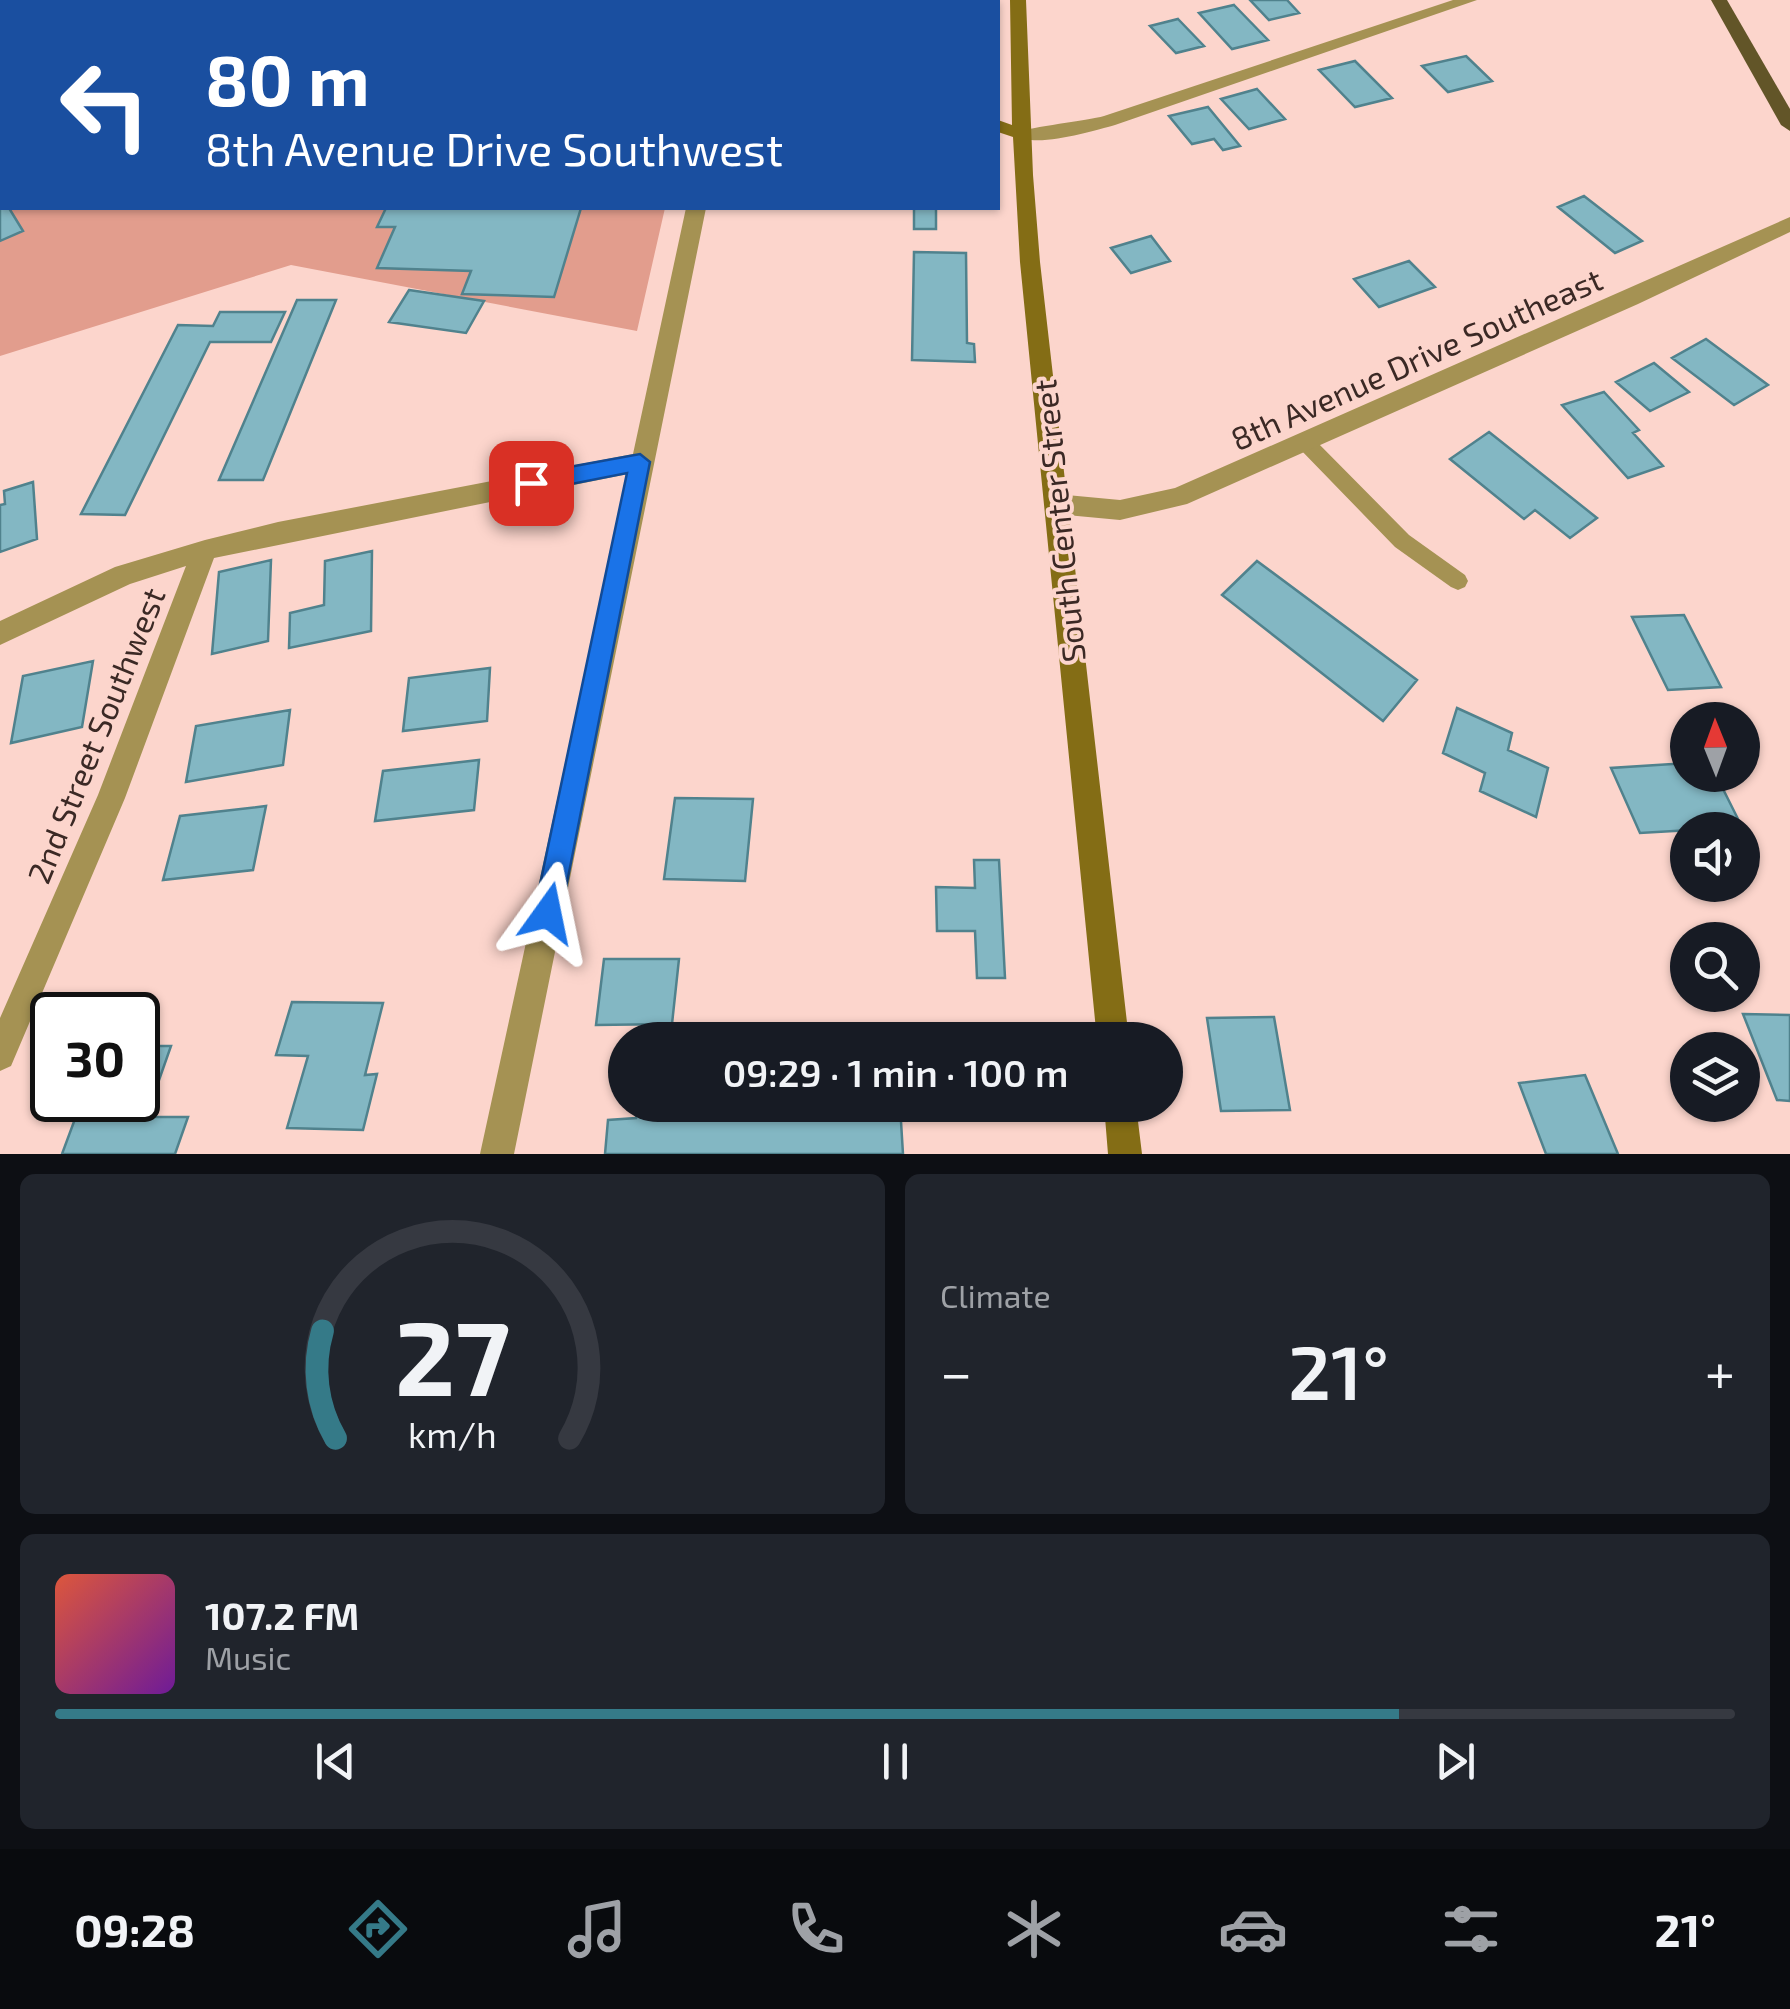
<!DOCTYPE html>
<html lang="en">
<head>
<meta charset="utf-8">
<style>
  :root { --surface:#171b24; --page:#20242c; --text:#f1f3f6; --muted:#9ea1a6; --line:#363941; --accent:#357a88 }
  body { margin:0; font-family:"Exo 2",sans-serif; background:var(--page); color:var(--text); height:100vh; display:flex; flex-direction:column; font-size:38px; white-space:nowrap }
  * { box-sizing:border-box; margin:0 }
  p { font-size:32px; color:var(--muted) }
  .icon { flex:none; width:55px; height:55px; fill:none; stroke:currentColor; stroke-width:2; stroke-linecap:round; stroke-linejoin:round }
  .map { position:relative; height:1154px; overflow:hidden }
  .panel { display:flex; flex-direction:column; gap:20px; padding:20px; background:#0d0f14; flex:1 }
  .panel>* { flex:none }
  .hud { position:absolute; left:0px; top:0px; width:1000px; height:210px; box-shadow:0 2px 8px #0004; background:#1a4fa0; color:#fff; overflow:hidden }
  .needle { width:65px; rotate:359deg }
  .buttons { position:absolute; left:1670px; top:702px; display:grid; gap:20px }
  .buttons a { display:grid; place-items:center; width:90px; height:90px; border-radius:50%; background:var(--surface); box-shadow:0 2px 8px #0004; font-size:50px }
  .speed { position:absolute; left:30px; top:992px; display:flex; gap:20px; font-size:50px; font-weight:700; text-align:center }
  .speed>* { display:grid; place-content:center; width:130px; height:130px; border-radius:50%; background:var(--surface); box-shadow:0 2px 8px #0004; line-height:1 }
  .speed .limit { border:5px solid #111; border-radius:15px; background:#fff; color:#111 }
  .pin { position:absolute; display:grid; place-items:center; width:85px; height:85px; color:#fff; margin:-42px; border-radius:20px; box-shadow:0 5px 15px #0006 }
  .me { position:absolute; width:110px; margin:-55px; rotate:12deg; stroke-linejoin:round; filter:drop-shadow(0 0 8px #0008) }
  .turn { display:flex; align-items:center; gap:35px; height:210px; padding:0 40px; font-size:45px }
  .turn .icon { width:130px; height:130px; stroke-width:2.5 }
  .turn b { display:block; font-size:70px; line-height:85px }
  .big { font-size:75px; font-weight:600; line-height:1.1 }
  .panel .tile { flex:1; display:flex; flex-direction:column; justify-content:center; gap:15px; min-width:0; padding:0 35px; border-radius:15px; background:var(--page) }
  .panel .dial { align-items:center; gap:0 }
  .dial svg { height:260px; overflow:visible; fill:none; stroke:var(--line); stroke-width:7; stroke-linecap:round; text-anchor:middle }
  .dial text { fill:var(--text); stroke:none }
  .song { display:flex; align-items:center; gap:30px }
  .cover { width:120px; height:120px; border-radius:15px; background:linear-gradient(135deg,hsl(10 70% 55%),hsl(280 70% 35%)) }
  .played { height:10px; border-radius:5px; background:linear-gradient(90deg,var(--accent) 80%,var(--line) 80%) }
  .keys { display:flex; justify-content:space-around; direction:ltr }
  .heat { display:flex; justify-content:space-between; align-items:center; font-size:55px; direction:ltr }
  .panel .tiles { flex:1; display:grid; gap:20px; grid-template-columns:1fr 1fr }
  .tile:last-child { grid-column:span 2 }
  .trip { position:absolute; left:608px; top:1022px; width:575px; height:100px; border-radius:50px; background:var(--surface); box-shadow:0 2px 8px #0004; font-weight:600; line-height:100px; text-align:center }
  .tab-bar { display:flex; height:160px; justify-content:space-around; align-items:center; background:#090b0e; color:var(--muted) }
  .tab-bar .icon { width:70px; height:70px }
  .tab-bar .active { color:var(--accent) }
  .tab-bar b { font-size:45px; color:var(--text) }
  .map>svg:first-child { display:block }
  .green { fill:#e29d8d }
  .building { fill:#83b7c3; stroke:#50828d; stroke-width:2.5 }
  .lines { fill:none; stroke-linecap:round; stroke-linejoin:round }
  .lane { fill:#a59253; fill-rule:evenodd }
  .street { fill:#a59253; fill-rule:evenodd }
  .secondary { fill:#846d15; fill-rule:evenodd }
  .primary { fill:#625528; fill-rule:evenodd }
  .route { fill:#1a73e8; stroke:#114b97; stroke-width:2.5 }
  .labels { text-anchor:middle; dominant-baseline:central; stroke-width:8; stroke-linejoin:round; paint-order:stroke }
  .street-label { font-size:32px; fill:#3b2925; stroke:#fcd5cc }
</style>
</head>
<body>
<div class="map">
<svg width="1790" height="1154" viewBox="0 0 1790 1154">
  <rect width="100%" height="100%" fill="#fcd5cc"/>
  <path class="green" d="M0,71L2,208H665L637,331L291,265L0,356Z"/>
  <path class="building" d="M1250,0H1287L1299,13L1269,20Z
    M1234,5L1268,40L1232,49L1199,13Z
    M1178,19L1204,46L1176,53L1150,26Z
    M1466,56L1492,81L1448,92L1422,66Z
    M1355,61L1392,98L1355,107L1319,70Z
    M1257,89L1285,119L1249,129L1221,99Z
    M1208,107L1240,146L1223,150L1214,139L1192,144L1169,116Z
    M0,194L2,208H9L23,231L0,241Z
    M1584,196L1642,241L1615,253L1558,207Z
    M386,208H581L554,297L462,294L471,271L377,268L395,227H377Z
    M914,208H936V229H914Z
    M1151,236L1170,261L1131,273L1111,248Z
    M914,252L966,253L967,343L974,344L975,362L912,360Z
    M1409,261L1435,287L1379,307L1354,279Z
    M409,290L484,301L466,333L389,322Z
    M297,300H336L263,480H219Z
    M220,312H285L271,342H210L125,515L81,514L178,325L213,326Z
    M1706,339L1768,385L1734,405L1672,358Z
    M1654,363L1689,392L1650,411L1616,382Z
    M1604,392L1639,430L1633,433L1663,466L1628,478L1562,405Z
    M1489,432L1597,518L1570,538L1535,510L1524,519L1450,459Z
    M33,482L37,539L0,552V505L5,504L4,491Z
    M372,551L371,631L289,648L290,613L324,605L325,561Z
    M271,560L268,641L212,654L219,572Z
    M1257,561L1417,680L1383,721L1222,595Z
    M1684,615L1721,687L1668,690L1632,617Z
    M93,661L82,727L11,743L23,676Z
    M490,668L487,721L403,731L409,678Z
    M1457,708L1512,733L1508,750L1548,768L1536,817L1480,791L1485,773L1443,753Z
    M290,710L283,765L186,782L196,726Z
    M479,760L474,810L375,821L383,771Z
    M1688,763V775H1716L1742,827L1640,833L1611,768Z
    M675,798L753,799L745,881L664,879Z
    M266,806L253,870L163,880L180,816Z
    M974,860H999L1005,978H977L975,931H937L936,887L975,888Z
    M604,959H679L672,1024L596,1025Z
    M292,1002L383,1003L365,1075L377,1074L363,1130L287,1128L308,1056L276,1055Z
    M1743,1014L1790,1015V1101L1777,1100Z
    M1274,1017L1290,1110L1221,1111L1207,1018Z
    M138,1046H171L146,1117H188L175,1154H62L82,1100H138Z
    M1585,1075L1618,1154H1546L1519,1083Z
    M637,1105H900L903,1154H605L608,1120L636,1118Z"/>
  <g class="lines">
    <path class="lane" d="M1305,435L1312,437L1409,535L1465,575L1468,581L1465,587L1458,590L1451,587L1395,547L1298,447L1296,442L1298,437Z"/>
    <path class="street" d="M1453,0H1477L1115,125C1092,131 1032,150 1013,134C1020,128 1086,121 1104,116Z
      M686,208H706L514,1154H480L628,474L214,558L125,798L11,1066L0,1071V1018L98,795L186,566L130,584L0,645V621L115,567L205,540L278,522L633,454Z
      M1790,217V232L1638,304L1187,504L1120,520L1056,514L1048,511L1044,504L1048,497L1056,494L1120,500L1175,488Z"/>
    <path class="secondary" d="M1010,0H1026L1033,175L1040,262L1129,1040H1097L1020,262L1013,137L998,132V120L1012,125Z
      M0,52H2V62H0Z
      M1104,1105H1136L1142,1154H1108Z"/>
    <path class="primary" d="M1711,0H1727L1790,109V131L1781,125Z"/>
  </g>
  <path class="route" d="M640,454L650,462L561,913L557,923L548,927L538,923L534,913L627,473L531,492L521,483L531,474Z"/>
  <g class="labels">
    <g class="street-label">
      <text transform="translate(1416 358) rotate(-24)">8th Avenue Drive Southeast</text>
      <text transform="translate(1058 521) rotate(-96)">South Center Street</text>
      <text transform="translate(95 735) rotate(-68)">2nd Street Southwest</text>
    </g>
  </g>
</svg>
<div class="buttons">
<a><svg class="needle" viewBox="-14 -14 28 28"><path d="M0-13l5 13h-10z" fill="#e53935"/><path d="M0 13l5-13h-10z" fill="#9ea1a6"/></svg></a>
<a><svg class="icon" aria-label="sound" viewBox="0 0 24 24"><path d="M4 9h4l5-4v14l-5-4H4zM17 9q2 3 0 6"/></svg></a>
<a><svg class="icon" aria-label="search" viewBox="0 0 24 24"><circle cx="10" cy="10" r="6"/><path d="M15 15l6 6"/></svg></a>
<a><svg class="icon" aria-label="layers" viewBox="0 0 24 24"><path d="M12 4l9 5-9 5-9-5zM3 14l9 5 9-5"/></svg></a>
</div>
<div class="speed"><div class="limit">30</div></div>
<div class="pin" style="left:531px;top:483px;background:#d93025"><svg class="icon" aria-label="arrive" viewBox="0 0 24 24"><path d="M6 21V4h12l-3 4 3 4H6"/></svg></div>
<svg class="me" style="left:548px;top:913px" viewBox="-20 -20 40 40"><path d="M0-17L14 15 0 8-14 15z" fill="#1a73e8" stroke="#fff" stroke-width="4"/></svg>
<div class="trip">09:29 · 1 min · 100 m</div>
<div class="hud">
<div class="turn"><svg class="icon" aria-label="left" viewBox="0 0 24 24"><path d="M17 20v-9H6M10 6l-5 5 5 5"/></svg><div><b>80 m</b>8th Avenue Drive Southwest</div></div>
</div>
</div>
<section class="panel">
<div class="tiles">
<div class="tile dial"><svg viewBox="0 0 100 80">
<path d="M14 69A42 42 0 1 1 86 69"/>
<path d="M14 69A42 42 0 0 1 10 36" stroke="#357a88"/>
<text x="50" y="56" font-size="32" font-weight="700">27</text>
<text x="50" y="72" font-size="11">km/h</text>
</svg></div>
<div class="tile"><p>Climate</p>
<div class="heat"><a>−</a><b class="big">21°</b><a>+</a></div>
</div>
<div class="tile">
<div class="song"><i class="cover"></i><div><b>107.2 FM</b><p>Music</p></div></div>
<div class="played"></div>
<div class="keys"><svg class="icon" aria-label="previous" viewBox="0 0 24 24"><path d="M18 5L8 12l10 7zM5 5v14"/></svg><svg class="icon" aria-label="pause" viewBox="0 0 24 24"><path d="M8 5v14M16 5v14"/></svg><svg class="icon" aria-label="next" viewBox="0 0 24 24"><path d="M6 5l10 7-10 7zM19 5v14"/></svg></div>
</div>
</div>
</section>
<nav class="tab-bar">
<b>09:28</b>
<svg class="icon active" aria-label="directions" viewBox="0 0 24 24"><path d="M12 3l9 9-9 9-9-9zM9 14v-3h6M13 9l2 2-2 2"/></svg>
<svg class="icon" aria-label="music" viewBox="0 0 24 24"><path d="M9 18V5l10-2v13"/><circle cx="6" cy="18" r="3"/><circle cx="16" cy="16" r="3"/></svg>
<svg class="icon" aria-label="phone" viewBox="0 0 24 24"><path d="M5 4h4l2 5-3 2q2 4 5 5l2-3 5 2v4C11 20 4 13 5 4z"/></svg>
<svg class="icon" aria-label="climate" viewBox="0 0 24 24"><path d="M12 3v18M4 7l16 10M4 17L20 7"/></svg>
<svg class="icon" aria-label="car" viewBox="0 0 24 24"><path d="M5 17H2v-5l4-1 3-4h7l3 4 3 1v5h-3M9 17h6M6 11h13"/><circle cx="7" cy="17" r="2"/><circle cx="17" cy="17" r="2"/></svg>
<svg class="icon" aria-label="filters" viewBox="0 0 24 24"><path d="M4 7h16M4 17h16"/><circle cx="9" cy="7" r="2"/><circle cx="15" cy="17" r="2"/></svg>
<b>21°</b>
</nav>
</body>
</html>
